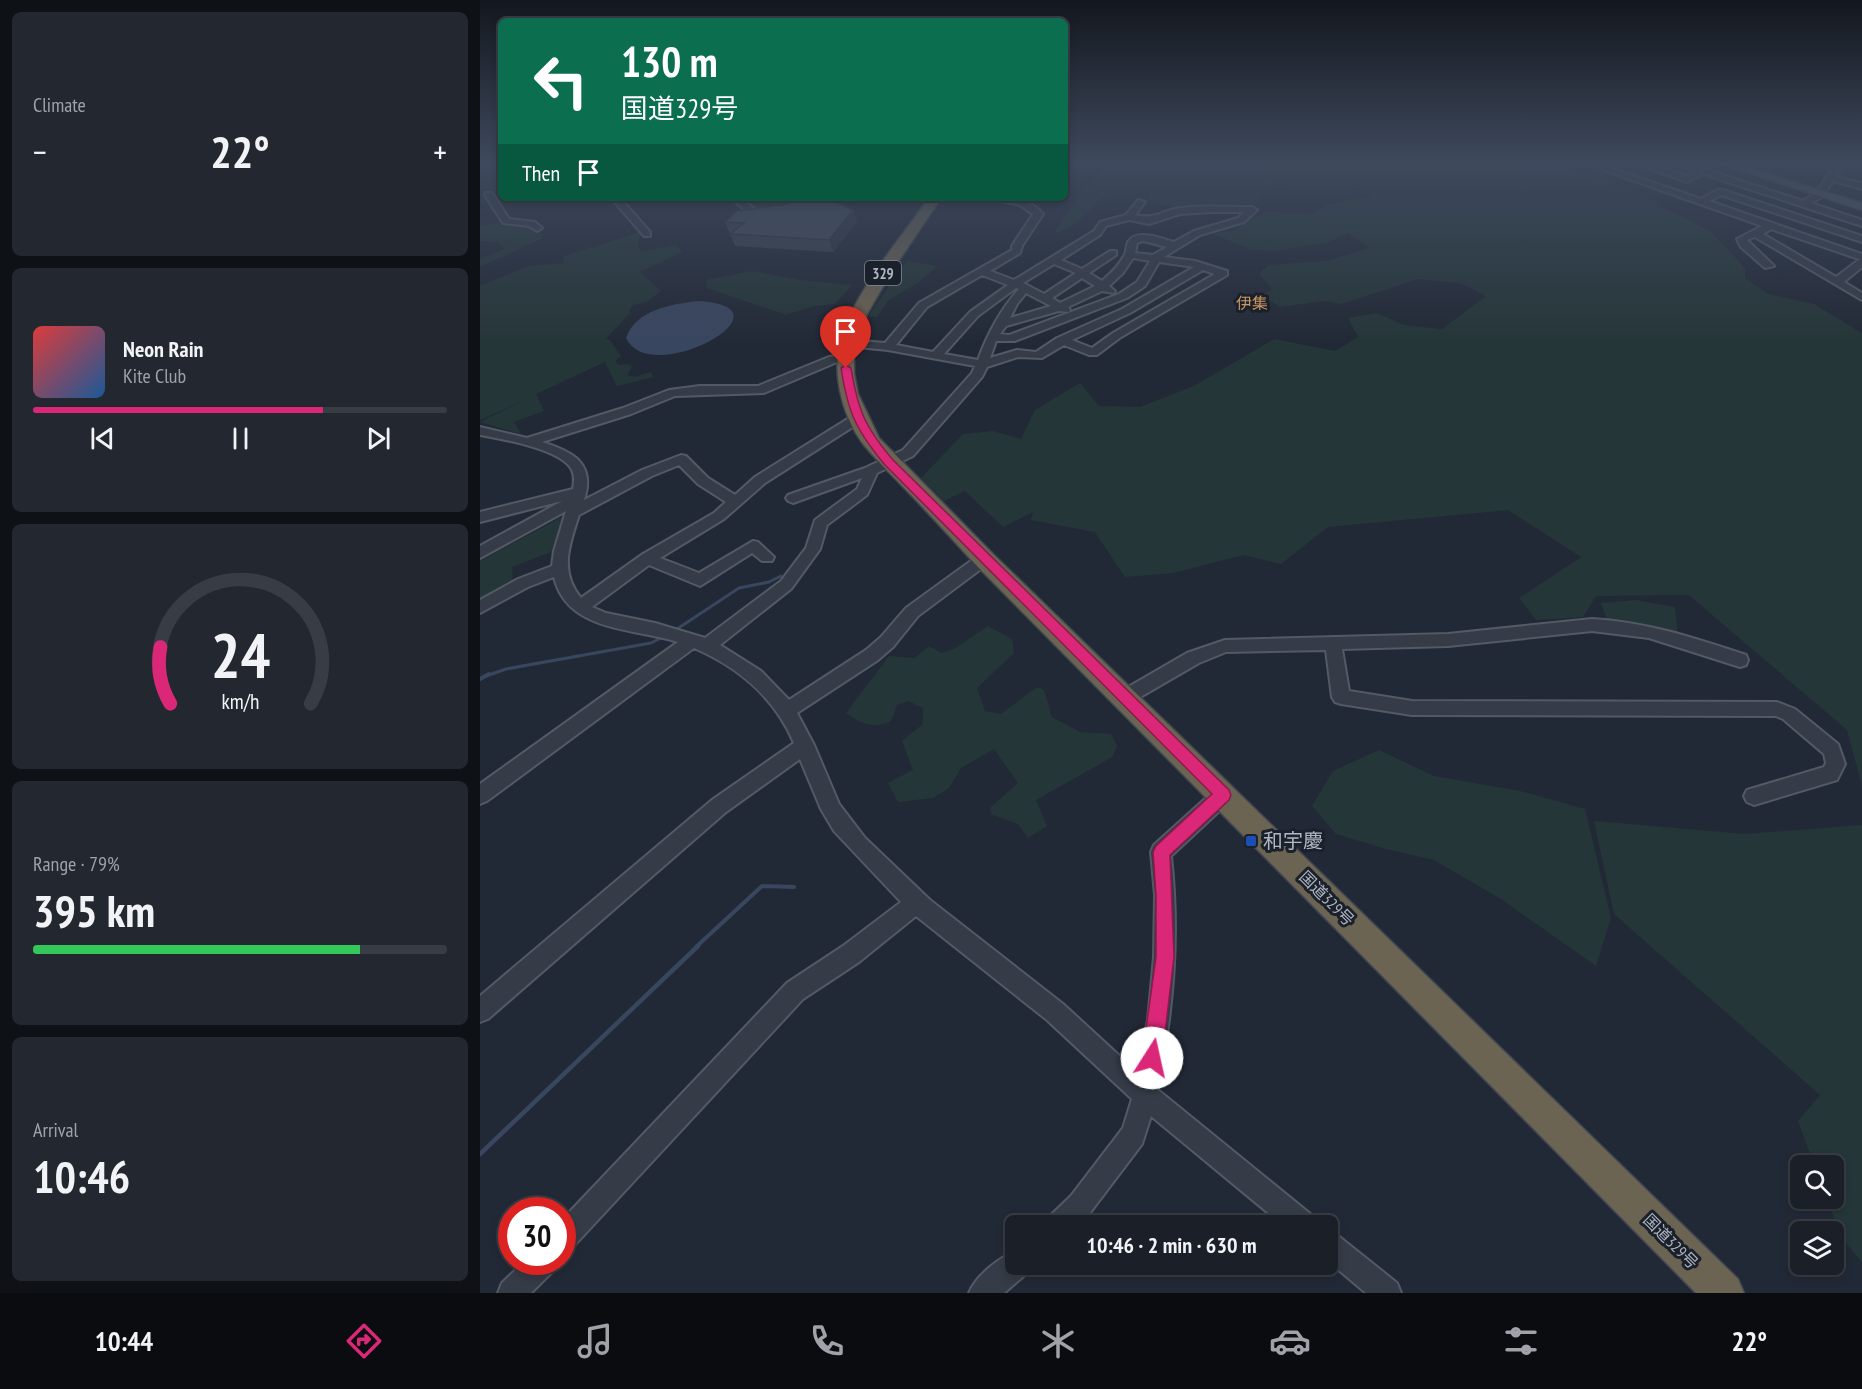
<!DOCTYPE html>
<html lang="en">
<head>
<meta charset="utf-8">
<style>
  :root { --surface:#1a1f28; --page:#232730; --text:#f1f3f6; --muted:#9fa2a8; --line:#383d45; --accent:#db2777 }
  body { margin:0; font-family:"PT Sans Narrow","Noto Sans JP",sans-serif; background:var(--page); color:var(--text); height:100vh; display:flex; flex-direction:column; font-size:22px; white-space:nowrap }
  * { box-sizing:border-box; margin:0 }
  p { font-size:20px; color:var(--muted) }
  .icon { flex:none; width:33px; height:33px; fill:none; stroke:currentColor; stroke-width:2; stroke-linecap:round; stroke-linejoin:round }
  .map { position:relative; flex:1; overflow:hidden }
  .panel { display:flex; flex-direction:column; gap:12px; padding:12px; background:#0e1116; width:480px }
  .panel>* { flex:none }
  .banner { position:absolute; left:18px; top:18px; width:570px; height:183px; border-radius:9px; box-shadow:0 3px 9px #0003,0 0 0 2px var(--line); background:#0b6e4f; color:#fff; overflow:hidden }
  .fabs { position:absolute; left:1310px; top:1155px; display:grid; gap:12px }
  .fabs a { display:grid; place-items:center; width:54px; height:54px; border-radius:9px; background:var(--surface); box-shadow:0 3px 9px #0003,0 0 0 2px var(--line); font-size:30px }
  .speed { position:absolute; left:18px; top:1197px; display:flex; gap:12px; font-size:30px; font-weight:700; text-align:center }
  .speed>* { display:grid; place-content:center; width:78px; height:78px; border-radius:50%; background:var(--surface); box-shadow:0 3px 9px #0003,0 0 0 2px var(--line); line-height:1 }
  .speed .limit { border:9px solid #d22; background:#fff; color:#111 }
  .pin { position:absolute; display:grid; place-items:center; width:51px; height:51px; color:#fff; margin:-62px -26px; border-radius:50% 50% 50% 0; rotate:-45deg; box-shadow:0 0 6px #0007 }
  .pin .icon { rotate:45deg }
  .me { position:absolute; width:66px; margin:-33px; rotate:10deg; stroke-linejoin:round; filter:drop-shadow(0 0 4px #0008) }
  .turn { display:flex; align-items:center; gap:21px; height:126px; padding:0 24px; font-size:27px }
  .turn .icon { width:78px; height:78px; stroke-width:2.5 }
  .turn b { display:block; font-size:42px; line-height:51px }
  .then { display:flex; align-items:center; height:57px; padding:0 24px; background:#0003; gap:12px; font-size:22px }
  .big { font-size:45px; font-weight:700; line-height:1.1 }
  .panel .card { flex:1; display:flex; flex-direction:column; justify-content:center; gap:9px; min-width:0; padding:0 21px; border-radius:9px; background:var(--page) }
  .panel .dial { align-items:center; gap:0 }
  .dial svg { height:156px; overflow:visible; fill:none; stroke:var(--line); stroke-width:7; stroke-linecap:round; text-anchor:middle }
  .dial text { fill:var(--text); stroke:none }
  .song { display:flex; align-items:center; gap:18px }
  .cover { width:72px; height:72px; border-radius:9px; background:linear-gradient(135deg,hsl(0 70% 55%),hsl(210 70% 35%)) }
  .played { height:6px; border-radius:3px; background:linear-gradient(90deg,var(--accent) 70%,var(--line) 70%) }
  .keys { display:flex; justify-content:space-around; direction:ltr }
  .heat { display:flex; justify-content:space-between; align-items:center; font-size:33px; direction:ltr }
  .charge { height:9px; border-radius:4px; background:linear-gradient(90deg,#34c759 79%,var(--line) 0) }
  .trip { position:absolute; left:525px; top:1215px; width:333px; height:60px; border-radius:9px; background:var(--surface); box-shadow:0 3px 9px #0003,0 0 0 2px var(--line); font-weight:700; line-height:60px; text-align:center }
  .tab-bar { display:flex; height:96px; justify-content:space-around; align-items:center; background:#0a0c10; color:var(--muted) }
  .tab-bar .icon { width:42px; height:42px }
  .tab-bar .on { color:var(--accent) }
  .tab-bar b { font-size:27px; color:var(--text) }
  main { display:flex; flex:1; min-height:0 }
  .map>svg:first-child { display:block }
  .green { fill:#253638 }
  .water { fill:#39465f }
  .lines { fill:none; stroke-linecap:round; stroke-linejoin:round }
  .stream-far2 { stroke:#39465f; stroke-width:3 }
  .stream-far1 { stroke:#39465f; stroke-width:4 }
  .stream { stroke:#39465f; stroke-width:4.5 }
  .minor-casing { stroke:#535965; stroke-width:4 }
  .major-casing { stroke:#3f4550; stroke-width:3 }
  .highway-casing { stroke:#404652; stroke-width:3 }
  .minor { fill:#353b47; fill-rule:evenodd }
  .major { fill:#535a67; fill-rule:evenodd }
  .highway { fill:#6c6453; fill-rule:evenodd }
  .wall { fill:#3a414e }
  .shaded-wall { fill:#2f3540 }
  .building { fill:#434c5b; stroke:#2f3540; stroke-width:1.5 }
  .route { fill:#db2777; stroke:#8e194d; stroke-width:1.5 }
  .transit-dot { fill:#1a4fb4; stroke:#1b212b; stroke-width:2 }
  .labels { text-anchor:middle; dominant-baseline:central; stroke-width:6; stroke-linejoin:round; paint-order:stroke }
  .shield { fill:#1b212b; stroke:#838995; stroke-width:1.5 }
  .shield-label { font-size:15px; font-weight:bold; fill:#b0b6c3 }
  .far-quarter-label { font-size:16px; fill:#cb9764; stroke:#1b212b }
  .street-label { font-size:16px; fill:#b0b6c3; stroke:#1b212b }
  .near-poi-label { font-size:20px; fill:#b0b6c3; stroke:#1b212b; text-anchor:start }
</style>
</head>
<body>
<main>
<section class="panel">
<div class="card"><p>Climate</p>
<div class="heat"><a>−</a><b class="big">22°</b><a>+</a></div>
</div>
<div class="card">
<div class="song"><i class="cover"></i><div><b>Neon Rain</b><p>Kite Club</p></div></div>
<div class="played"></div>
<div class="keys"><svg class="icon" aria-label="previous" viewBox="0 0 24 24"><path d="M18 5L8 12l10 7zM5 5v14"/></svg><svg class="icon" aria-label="pause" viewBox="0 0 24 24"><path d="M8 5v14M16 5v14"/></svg><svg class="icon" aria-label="next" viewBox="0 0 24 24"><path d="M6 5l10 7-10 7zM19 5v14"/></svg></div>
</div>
<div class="card dial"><svg viewBox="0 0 100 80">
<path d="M14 69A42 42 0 1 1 86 69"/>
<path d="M14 69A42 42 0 0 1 9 40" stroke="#db2777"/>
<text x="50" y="56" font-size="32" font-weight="700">24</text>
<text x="50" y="72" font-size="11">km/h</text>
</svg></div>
<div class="card"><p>Range · 79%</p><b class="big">395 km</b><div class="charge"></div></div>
<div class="card"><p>Arrival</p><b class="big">10:46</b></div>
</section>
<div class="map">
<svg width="1382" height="1293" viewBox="0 0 1382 1293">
  <rect width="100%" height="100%" fill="#222936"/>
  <path class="green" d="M626,163H1064L1113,175L1162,196L1231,232L1265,268V278L1288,294L1334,304L1382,333V786L1367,730L1209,595L1116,596L1103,617L1056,620L1039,598L1101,557L1028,510L848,527L801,564L763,555L693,573L645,577L615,532L551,520L553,512L523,527L485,491L464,501L441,478L483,434L513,431L541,439L555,410L600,383L619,406L660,407L714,386L794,339L855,351L878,337L868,318L896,313L924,325L962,329L1006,296L981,283L938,279L861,304L846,301L799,307L783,295L792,289L779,274L789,265L846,261L890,248L868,233L846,243L793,251L770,249L733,234L754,230L785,212L832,214L846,205L895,196L881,185L832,189L796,185L782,189L779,204L741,203L697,208L669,202L673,187H634L596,223L574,235L583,218Z
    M260,198H323L332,202L280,213Z
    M22,223L53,226L55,231L61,232L63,238L0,267V259L24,249L18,242L0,241V226Z
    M160,232L158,247L161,251L196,245L202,252L160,272L181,291L167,302L153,305L150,309V313L126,339L130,340L141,356L135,361L138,365L149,364L152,367L147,375L155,377L171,372L173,377L137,386L125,362L56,394L64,411L34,422L41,434L0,422L45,400L0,420V286L48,266L83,263L84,256Z
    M427,261L458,266L439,282L409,300L397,317L388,316Z
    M272,271L320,280L372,285L355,304L334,306L306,315L227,288L226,280Z
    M82,517L83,519L71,552L32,567L33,585L0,604V561Z
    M1156,600L1195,607L1198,635L1128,622L1121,603Z
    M508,626L532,639L534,653L497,688L505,711L521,714L557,687L564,690L572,717L600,732L631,734L637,746L632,757L556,800L567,826L548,838L538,824L511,814L510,808L538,783L514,749L481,768L469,788L453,798L418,802L408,783L433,770L422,741L443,724V708L428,701L417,705L411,721C394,729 380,724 366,713L409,656L435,658L449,646L461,653L474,649Z
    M899,750L954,776L1040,791L1105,809L1131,918L1116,966L1021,899L954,860L906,849L856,834L832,806L853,771Z
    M1114,821L1265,834L1382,825V1262L1361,1237L1347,1199L1353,1198V1166L1334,1165L1318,1121L1340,1095L1134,914Z"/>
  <path class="water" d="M218,301C321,307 170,390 146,338C155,310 192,304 218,301Z"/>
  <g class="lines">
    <path class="stream-far2" d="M194,631L259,588L289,582L301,576
      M6,676L26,669L171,643L183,637"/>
    <path class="stream-far1" d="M0,679L9,674
      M216,947L282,886L314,887"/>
    <path class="stream" d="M0,1154L218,946"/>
    <g class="minor-casing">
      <path id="minor" d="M1104,163H1116L1221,199L1237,190H1243L1382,236V242L1241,195L1229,201L1382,254V267L1364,282L1382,293V300L1275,237L1267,240L1294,266L1285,268L1261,247L1257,239L1282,226ZM1291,229L1379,259H1380L1356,277L1283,234Z
        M1154,163H1166L1206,176L1216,171L1194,163H1206L1323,201L1337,192L1351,170L1340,163H1350L1360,169L1355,177L1382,183V189L1353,181L1343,196L1331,203L1382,220V226L1223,174L1207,182Z
        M6,193H12L29,219L55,222L62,228L57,231L49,226L23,223L5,195Z
        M131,198H140L170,232V236H164Z
        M252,198C270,198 271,213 286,213C305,213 319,198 337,198C324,211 293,224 274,216C266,213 258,204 252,198Z
        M507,198C527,198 548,196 563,214L542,246L540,253L510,271L534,280L614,231L620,222L646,215L658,200L665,202L655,215C676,220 682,210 701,208C724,205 748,207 772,207L777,210L764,222L720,235L684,257L715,261L747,271V275L641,337L617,355H609L584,345L562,358L538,357L507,367L502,377L433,456L397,473L387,495L347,525L340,549L311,589L240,645L281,671L309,700L386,650L401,637L426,608L499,555H509L511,559L509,563L438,616L413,647L398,660L317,713L334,745L359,804L385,838L450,900L583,1004L657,1072L668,1020L674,957L675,895L671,852L674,845L736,789L743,786L750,789L753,795L750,801L691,856C700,938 693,1008 678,1090L834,1217L838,1226H804L671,1116L662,1144L609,1214L598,1226H565L569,1217L591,1196L643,1128L652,1099L567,1020L436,916L379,962L323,999L91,1249L82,1253V1220L307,983L363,946L421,902L354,831L341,809L320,759L246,812L8,1019L0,1022V996L232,800L314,743C295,698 258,667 214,648L7,801L0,804V784L198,642C154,628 87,632 74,577L48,587L0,613V600L38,579L72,566L74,551L86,511L0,558V546L82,501L0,522V512L93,489C94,482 95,476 92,470C82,449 22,439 0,435V427L47,438L143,408L189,390L220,386H278L349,357L370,354V358L357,362L284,393L195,396L151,414L62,442C93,452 116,463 104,500L162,470L201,455L206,456L228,478L255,495L275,477L374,415H382L384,418L382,421L285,483L244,519L180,558L219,573L273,541L278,542L294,557L292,561H282L272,553L220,586L169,565L112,607L126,613L175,623L225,638L301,581L326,548L335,520L377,489L382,478L313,503L308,501L306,498L308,495L385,468L423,450L492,373L495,366L408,350L367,346L361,343L367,340L405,343L439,303L532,250V246L553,214L540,205ZM733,212H764L758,218L714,231L694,242C683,239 657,228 648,242C646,246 647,252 644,256C639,266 630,274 622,281L609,273L636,255V251H630L602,269L581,260L620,235L626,226L649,220L669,224L700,214ZM663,241L687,247L673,255L655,253L657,243ZM653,258L670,261L657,282L639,294L529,335L520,334L526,326L579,311L589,312L590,310L588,307L622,291L634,293L635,291L629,286L643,273ZM679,262L714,267L642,309L577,338L556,352L537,350L510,358L516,341H535L647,298L665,286ZM574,264L596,273L564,294L543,283ZM723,270L735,274L633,333L612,348L592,340L650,313ZM502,275L528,285L490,312L453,352L416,345L447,307ZM602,278L615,286L580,303L572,298ZM536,288L539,289C521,309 507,335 498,360L464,354L498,316ZM546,293L571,306L530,318L537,304ZM199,465L218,484L246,502L234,513L163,554L101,598C79,572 89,545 99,515L172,476Z
        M1112,619C1166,622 1215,638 1266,655L1268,660L1266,665L1260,667L1169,638L1112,631L968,646L862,649L869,691L932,701L1297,702L1315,709L1358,744L1365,764L1357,780L1274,805L1267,802L1264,796L1267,790L1344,767L1346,763L1344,754L1303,719L1296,716L932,715L861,704L855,702L852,697L846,650L746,652L719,663L650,703L644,705L638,703L635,698L638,693L707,653L745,640L968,634Z
        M848,1231L857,1235L917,1283L921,1293H886L848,1261Z
        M536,1251V1264H549L546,1274L524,1293H489C496,1276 518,1258 536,1251Z
        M44,1262H76L72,1272L51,1293H18L22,1283Z"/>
    </g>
    <g class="major-casing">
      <path id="major" d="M1238,163H1253L1382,203V210Z"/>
    </g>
    <g class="highway-casing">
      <path id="highway" d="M449,198H461L412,271L387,314L374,353V373L378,394L399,438L512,553L1258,1279L1264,1293H1216L496,565C474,541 453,518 431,495C415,478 398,462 384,445C361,415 350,368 363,332C381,284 419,240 449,198Z"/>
    </g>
    <use href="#minor" class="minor"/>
    <use href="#major" class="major"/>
    <use href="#highway" class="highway"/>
  </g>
  <path class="wall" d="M304,205L363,206L373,210L377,222L353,252L255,246L245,222Z"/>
  <path class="shaded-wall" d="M354,198H374L355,212L351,200Z
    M373,210L377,222L353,252L349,240Z"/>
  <path class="building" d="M318,198H354L351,200L373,210L349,240L250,234L264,223L245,222L257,211L304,205Z"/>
  <linearGradient id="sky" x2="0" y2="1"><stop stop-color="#13171e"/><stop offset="0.47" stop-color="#3e495d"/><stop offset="1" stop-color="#3e495d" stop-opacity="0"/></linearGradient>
  <rect width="1382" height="344" fill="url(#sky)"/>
  <path class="route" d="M366,365L371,368C378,411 385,427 413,460L749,790L751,795L749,800L690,855L694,957L682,1058L679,1064L672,1067L665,1064L662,1058L676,957V895L673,852L676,846L732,794L405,465C376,430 368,413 361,368Z"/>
  <rect class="transit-dot" x="765" y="835" width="12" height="12" rx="3"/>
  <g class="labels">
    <rect class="shield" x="385" y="261" width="36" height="24" rx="4.5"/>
    <g class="shield-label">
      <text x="403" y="273">329</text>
    </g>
    <g class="far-quarter-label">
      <text x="772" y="303">伊集</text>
    </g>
    <g class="street-label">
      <text transform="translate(847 898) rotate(45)">国道329号</text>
      <text transform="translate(1191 1241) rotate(45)">国道329号</text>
    </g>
    <g class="near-poi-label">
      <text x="783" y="841">和宇慶</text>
    </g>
  </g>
</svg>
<div class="fabs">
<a><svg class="icon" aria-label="search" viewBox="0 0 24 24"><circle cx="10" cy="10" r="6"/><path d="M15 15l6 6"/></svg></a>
<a><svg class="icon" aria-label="layers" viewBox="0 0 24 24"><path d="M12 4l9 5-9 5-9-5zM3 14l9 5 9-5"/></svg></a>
</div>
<div class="speed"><div class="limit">30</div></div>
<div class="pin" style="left:366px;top:368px;background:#d93025"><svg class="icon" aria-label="arrive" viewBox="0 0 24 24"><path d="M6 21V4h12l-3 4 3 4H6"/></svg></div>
<svg class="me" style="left:672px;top:1058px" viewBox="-20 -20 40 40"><circle r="19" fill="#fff"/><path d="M0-13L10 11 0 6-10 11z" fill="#db2777"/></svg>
<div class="trip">10:46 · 2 min · 630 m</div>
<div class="banner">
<div class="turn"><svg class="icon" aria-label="left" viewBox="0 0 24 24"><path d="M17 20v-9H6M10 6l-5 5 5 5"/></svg><div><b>130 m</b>国道329号</div></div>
<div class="then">Then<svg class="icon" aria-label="arrive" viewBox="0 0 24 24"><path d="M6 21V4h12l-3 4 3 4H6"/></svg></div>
</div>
</div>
</main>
<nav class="tab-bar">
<b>10:44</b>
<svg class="icon on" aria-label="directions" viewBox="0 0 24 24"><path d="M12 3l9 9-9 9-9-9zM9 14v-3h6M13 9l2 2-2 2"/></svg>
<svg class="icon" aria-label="music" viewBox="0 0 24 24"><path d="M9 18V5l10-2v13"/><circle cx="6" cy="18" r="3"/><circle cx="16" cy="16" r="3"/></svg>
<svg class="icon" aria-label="phone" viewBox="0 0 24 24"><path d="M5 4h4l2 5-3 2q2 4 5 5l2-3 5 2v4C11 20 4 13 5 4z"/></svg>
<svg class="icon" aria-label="climate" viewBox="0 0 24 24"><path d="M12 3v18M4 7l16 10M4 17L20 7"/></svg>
<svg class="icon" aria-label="car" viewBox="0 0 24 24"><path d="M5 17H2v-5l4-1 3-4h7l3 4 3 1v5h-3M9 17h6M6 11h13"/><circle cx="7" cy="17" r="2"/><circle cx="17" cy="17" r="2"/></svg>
<svg class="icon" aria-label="filters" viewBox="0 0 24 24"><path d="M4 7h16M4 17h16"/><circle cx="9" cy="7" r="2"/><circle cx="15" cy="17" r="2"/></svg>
<b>22°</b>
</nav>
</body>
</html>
